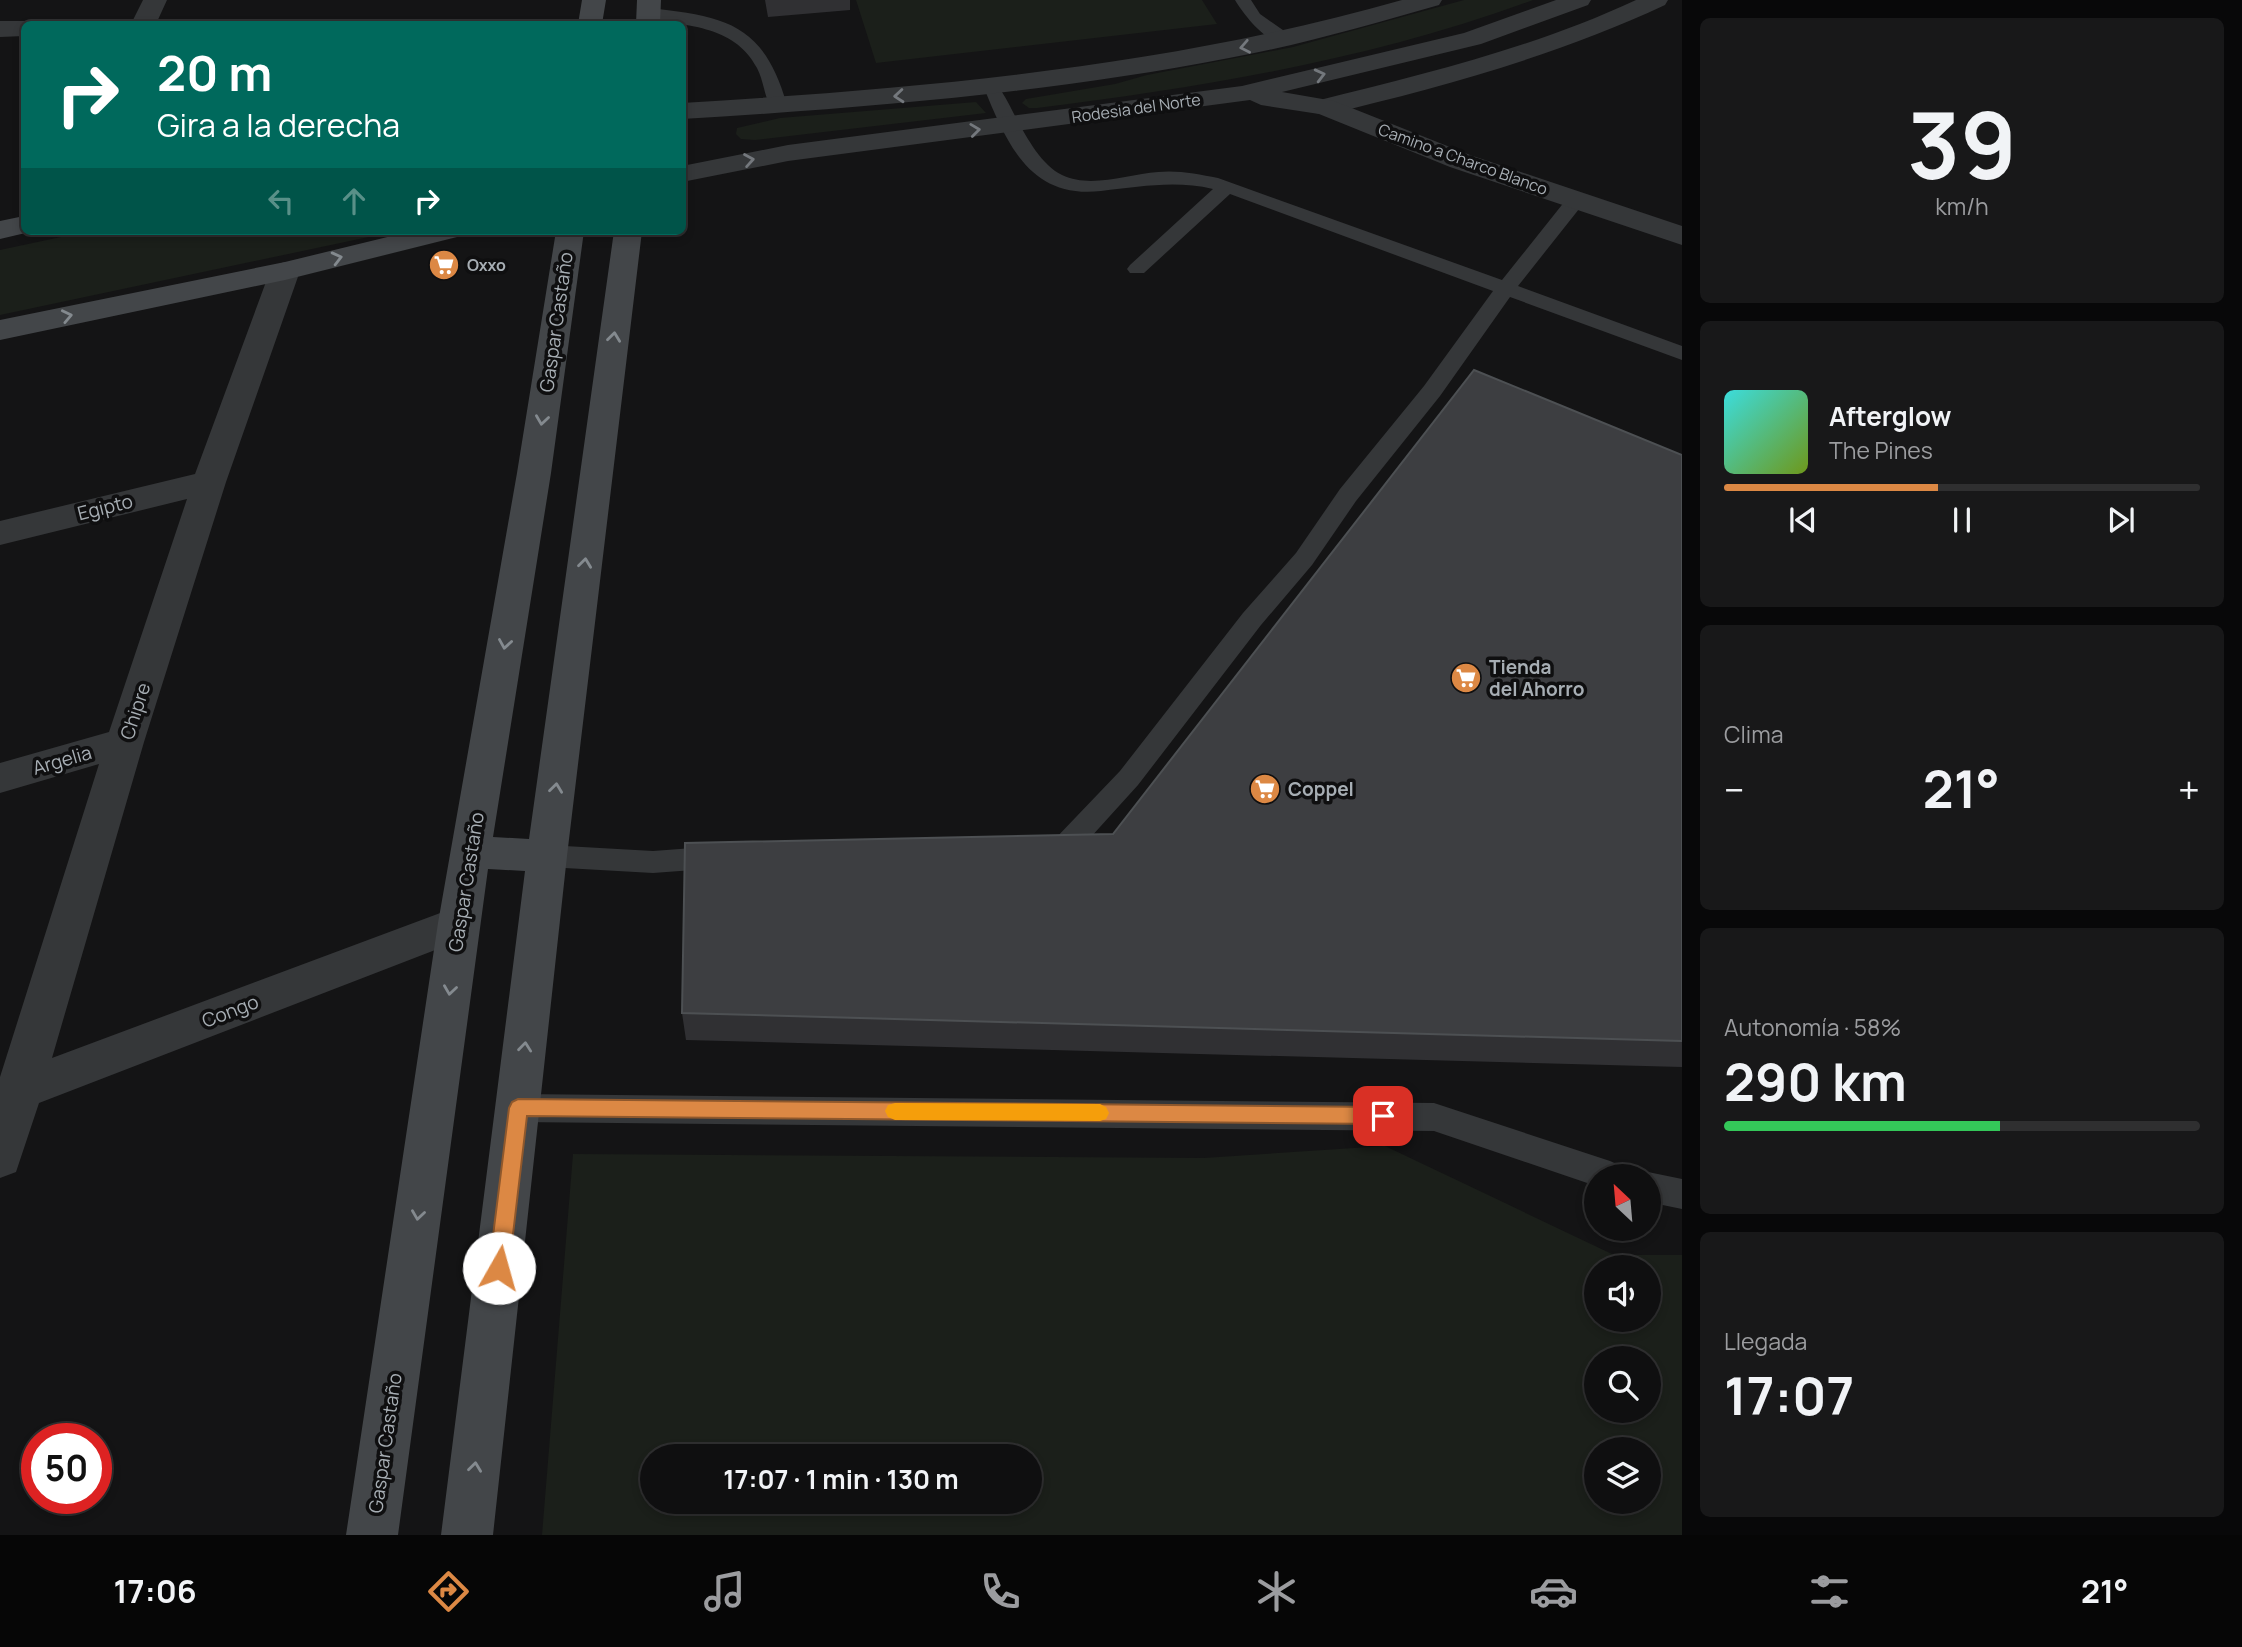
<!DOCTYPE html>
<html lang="es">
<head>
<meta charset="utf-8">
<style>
  :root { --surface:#0f0f10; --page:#181819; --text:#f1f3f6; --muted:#9b9c9f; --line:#2f2f30; --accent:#dc8844 }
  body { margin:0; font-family:Manrope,sans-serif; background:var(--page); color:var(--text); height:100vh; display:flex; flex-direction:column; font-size:26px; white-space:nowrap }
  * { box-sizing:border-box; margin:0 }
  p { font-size:23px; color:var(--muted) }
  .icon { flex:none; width:38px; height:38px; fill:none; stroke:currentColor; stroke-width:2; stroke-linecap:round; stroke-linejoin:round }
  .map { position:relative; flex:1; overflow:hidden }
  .side { display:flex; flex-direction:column; gap:18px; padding:18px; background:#080809; width:560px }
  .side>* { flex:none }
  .guide { position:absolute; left:21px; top:21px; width:665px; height:214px; border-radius:10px; box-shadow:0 4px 10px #0003,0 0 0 2px var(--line); background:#00695c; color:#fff; overflow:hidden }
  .needle { width:46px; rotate:334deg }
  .buttons { position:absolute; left:1584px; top:1164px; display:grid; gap:14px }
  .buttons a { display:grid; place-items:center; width:77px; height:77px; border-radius:50%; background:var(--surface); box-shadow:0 4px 10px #0003,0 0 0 2px var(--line); font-size:35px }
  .speed { position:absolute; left:21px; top:1423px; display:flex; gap:14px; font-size:35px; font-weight:700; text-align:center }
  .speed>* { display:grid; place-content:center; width:91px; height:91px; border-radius:50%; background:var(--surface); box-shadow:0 4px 10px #0003,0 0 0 2px var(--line); line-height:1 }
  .speed .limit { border:10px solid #d22; background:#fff; color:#111 }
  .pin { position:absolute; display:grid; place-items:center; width:60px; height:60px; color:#fff; margin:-30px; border-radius:14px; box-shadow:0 4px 10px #0006 }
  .me { position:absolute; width:77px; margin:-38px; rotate:7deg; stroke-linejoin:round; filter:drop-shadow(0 0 5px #0008) }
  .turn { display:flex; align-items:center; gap:24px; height:147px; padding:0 21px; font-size:32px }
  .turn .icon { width:91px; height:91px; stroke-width:2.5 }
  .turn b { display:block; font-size:49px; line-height:60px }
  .lanes { display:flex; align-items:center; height:66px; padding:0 21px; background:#0003; justify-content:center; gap:35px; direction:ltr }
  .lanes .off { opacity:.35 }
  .big { font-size:52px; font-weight:700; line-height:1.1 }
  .side .card { flex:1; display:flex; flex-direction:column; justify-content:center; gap:10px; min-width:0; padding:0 24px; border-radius:10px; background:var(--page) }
  .side .dial { align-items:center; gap:0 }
  .dial b { font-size:91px; line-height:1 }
  .song { display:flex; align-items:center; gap:21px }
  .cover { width:84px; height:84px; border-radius:10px; background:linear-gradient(135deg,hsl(180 70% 55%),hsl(80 70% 35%)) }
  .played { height:7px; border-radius:4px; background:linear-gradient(90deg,var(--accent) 45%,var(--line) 45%) }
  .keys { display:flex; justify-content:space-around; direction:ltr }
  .heat { display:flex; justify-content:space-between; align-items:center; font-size:38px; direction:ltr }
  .charge { height:10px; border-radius:5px; background:linear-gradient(90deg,#34c759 58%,var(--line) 0) }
  .trip { position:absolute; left:640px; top:1444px; width:402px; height:70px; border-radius:35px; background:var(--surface); box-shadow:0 4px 10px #0003,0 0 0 2px var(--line); font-weight:700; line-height:70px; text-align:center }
  .menu { display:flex; height:112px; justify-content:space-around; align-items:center; background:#060606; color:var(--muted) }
  .menu .icon { width:49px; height:49px }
  .menu .active { color:var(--accent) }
  .menu b { font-size:32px; color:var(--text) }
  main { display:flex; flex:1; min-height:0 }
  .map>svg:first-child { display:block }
  .green { fill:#1b1f1a; fill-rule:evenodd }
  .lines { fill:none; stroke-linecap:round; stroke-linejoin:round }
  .service { fill:#353739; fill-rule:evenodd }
  .minor { fill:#353739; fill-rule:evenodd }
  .tertiary { fill:#353739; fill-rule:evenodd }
  .secondary { fill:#434649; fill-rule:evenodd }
  .wall { fill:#303033 }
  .building { fill:#3d3e41; stroke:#4d5053; stroke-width:2 }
  .oneway { stroke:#74787d }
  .oneway2 { stroke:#848a8f }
  .route { fill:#dc8844; stroke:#8f582c; stroke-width:2 }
  .slow { fill:#f59e0b }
  .labels { text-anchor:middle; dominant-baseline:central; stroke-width:7; stroke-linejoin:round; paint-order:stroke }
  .far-street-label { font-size:16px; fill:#a7aeb4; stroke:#0f0f10 }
  .far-poi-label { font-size:16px; font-weight:bold; fill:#a7aeb4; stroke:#0f0f10; text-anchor:start }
  .street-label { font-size:19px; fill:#a7aeb4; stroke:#0f0f10 }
  .poi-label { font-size:19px; font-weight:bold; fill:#a7aeb4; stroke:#0f0f10; text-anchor:start }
</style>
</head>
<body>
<main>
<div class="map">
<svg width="1682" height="1535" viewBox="0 0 1682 1535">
  <rect width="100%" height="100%" fill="#141415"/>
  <path class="green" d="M856,0H1202L1217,24L876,63Z
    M1464,0H1533C1374,59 1205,87 1037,108H1029L1022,103L1026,99L1115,84L1147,75L1293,47Z
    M976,102L986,113L755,140L741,139L736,134L737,128L780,118Z
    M89,231H397L0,315V250Z
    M1385,1146L1614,1255H1682V1535H542L573,1154L1204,1158ZM1648,1267V1320H1596V1267ZM1648,1358V1410H1596V1358ZM1648,1449V1502H1596V1449ZM1031,1456V1502H653V1456Z"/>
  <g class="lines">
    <path class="service" d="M1235,0H1251L1260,14L1290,35L1293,39L1290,43C1269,48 1244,15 1235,0Z
      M648,8C726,16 764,24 787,105L784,109H772C764,97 764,81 757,68C733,23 684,27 642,17L639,13L642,9Z
      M993,83C1007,86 1026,158 1062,175C1091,189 1128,174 1158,172C1178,170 1198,174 1218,178L1502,280L1569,196H1583L1586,200L1583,204L1518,286L1682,346V360L1510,297L1440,396L1356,501L1312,565L1261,625L1138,785L1071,859L1061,862L1038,859L1034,851L1038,843L1054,840L1120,771L1243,613L1296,553L1340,489L1424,386L1493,291L1230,194L1144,273H1130L1127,269L1130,265L1213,189C1174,180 1140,187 1101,191C1030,199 1007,144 984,88Z
      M547,845L653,851L720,846L730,849L734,857L730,865L720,868L653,873L547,867L537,864L533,856L537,848Z
      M518,1094L1434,1103L1610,1161L1621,1166L1626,1176H1596V1186L1434,1131L518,1122L507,1118L503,1108L507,1098Z
      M1648,1172L1682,1179V1209L1648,1202V1176H1638Z"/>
    <path class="minor" d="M143,0H167L156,24H131Z
      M1636,0H1668L1665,5C1556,56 1442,87 1325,115L1316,113L1312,107L1316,101C1425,74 1533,48 1636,0Z
      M0,21H24L34,24H24V36L0,37Z
      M285,262L295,265L300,271L226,482L144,742L52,1058L459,906L474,911L480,923L474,935L39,1103L16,1172L0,1178V1077L99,764L0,793V763L109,732L187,499L0,545V521L195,474L270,271L275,265Z"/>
    <path class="tertiary" d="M1402,0H1442L1439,5C1369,25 1300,45 1229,58C1048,93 866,108 682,119V103C925,88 1168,67 1402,0Z
      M1556,0H1591L1588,5L1481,44L1282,92L1334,101L1470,155L1682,226V245L1450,167L1319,114L1261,105L1250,100L788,161L682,182V166L788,145L1242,86L1464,33Z"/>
    <path class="secondary" d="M582,0H606L602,24H578Z
      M637,0H661L660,24H636Z
      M24,216V231H34L0,239V221Z
      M412,231H461L457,237L285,280L0,340V320L285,262Z
      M556,231H584L551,473L493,837L529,839L614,231H642L567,856L493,1535H441L525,871L488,869L398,1535H346L438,923L517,473Z"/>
  </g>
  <path class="wall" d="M765,0H850V10L768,17Z
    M1682,455V1067L686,1040L682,1013L1113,834Z"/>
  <path class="building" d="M1474,370L1682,455V1041L682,1013L685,843L1113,834Z"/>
  <defs><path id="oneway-chevron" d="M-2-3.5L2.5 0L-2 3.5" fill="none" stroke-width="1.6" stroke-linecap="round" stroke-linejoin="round" transform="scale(1.75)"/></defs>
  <g class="oneway">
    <use href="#oneway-chevron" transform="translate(1245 47) rotate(169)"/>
    <use href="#oneway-chevron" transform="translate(1320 75) rotate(-14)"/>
    <use href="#oneway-chevron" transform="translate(899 96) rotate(175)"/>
    <use href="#oneway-chevron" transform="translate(975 130) rotate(-7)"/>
    <use href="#oneway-chevron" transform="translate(749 160) rotate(-10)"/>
  </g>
  <g class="oneway2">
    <use href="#oneway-chevron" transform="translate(337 258) rotate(-14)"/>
    <use href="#oneway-chevron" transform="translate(67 316) rotate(-12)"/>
    <use href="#oneway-chevron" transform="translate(614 337) rotate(-83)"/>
    <use href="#oneway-chevron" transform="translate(542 420) rotate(98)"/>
    <use href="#oneway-chevron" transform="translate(585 563) rotate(-83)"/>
    <use href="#oneway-chevron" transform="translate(505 644) rotate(99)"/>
    <use href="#oneway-chevron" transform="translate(556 788) rotate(-83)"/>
    <use href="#oneway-chevron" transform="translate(450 990) rotate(98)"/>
    <use href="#oneway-chevron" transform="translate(525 1047) rotate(-84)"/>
    <use href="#oneway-chevron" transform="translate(418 1215) rotate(98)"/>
    <use href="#oneway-chevron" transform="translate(475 1467) rotate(-83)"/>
  </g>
  <path class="route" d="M518,1099L1383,1107L1390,1110L1393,1116L1390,1122L1383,1124L527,1116L509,1268L506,1275L499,1278L492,1275L489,1268L509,1108L512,1102Z"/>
  <path class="slow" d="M895,1103L1100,1104L1106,1107L1109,1113L1106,1119L1100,1121L895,1120L888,1117L885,1111L888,1105Z"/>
  <defs>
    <g id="supermarket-disc" transform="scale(1.575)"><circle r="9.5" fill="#dc8844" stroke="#0f0f10"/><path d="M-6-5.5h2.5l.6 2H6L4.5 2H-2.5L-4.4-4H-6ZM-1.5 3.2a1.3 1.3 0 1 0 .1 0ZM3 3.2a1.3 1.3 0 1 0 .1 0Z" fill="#fff"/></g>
  </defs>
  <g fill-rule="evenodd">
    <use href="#supermarket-disc" x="444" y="265"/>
    <use href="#supermarket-disc" x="1466" y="678"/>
    <use href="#supermarket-disc" x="1265" y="789"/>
  </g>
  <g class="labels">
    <g class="far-street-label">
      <text transform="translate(1136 108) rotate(-8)">Rodesia del Norte</text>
      <text transform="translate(1463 159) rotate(20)">Camino a Charco Blanco</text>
    </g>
    <g class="far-poi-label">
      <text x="467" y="265">Oxxo</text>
    </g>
    <g class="street-label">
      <text transform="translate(556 322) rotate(-82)">Gaspar Castaño</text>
      <text transform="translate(105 507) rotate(-14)">Egipto</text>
      <text transform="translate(135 711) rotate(-72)">Chipre</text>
      <text transform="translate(62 760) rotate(-16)">Argelia</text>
      <text transform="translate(466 882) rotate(-81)">Gaspar Castaño</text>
      <text transform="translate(230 1011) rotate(-21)">Congo</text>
      <text transform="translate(385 1443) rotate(-82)">Gaspar Castaño</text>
    </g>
    <g class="poi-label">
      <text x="1489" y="667">Tienda<tspan x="1489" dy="22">del Ahorro</tspan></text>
      <text x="1288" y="789">Coppel</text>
    </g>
  </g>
</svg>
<div class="buttons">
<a><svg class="needle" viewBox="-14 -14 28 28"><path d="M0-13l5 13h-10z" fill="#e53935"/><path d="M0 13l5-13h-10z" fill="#9b9c9f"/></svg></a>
<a><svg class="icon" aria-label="sound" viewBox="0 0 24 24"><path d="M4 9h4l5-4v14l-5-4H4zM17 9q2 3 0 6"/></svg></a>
<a><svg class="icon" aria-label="search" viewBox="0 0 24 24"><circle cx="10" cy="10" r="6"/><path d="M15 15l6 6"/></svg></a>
<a><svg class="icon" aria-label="layers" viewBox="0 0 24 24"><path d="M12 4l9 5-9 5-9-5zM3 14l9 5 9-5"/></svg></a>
</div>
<div class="speed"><div class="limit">50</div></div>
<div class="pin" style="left:1383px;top:1116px;background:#d93025"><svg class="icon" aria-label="arrive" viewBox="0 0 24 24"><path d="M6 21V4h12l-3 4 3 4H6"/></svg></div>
<svg class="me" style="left:499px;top:1268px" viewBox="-20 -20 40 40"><circle r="19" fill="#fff"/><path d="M0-13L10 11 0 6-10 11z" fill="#dc8844"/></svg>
<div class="trip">17:07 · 1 min · 130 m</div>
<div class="guide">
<div class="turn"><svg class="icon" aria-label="right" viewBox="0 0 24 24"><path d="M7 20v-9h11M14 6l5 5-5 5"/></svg><div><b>20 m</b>Gira a la derecha</div></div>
<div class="lanes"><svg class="icon off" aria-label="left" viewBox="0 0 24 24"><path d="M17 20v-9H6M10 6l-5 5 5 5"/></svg><svg class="icon off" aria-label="ahead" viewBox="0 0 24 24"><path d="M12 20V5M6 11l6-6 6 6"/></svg><svg class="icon" aria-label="right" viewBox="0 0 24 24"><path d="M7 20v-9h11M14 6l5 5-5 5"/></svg></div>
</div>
</div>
<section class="side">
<div class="card dial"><b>39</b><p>km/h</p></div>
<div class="card">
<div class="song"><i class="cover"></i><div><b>Afterglow</b><p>The Pines</p></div></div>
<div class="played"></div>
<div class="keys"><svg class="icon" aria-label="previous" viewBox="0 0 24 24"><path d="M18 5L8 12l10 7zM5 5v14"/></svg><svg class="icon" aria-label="pause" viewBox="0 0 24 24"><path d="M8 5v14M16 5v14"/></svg><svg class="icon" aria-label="next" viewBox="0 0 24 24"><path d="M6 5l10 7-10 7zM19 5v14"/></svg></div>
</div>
<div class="card"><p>Clima</p>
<div class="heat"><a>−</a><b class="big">21°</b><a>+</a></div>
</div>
<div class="card"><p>Autonomía · 58%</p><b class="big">290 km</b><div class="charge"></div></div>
<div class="card"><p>Llegada</p><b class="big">17:07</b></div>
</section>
</main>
<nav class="menu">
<b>17:06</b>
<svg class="icon active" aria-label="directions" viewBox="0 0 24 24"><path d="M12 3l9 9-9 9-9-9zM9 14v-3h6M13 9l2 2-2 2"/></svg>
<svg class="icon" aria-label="music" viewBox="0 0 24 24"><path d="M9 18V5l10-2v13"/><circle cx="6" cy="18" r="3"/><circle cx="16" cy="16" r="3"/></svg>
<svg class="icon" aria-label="phone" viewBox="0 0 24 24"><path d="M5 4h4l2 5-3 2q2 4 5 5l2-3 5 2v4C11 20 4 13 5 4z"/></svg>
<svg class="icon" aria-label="climate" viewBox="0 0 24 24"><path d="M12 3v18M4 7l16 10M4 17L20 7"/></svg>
<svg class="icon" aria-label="car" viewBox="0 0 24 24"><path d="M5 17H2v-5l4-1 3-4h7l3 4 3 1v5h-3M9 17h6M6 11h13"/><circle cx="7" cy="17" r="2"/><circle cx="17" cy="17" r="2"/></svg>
<svg class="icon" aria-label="filters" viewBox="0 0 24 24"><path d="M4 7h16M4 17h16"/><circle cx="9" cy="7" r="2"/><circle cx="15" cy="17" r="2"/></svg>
<b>21°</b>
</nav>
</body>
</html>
